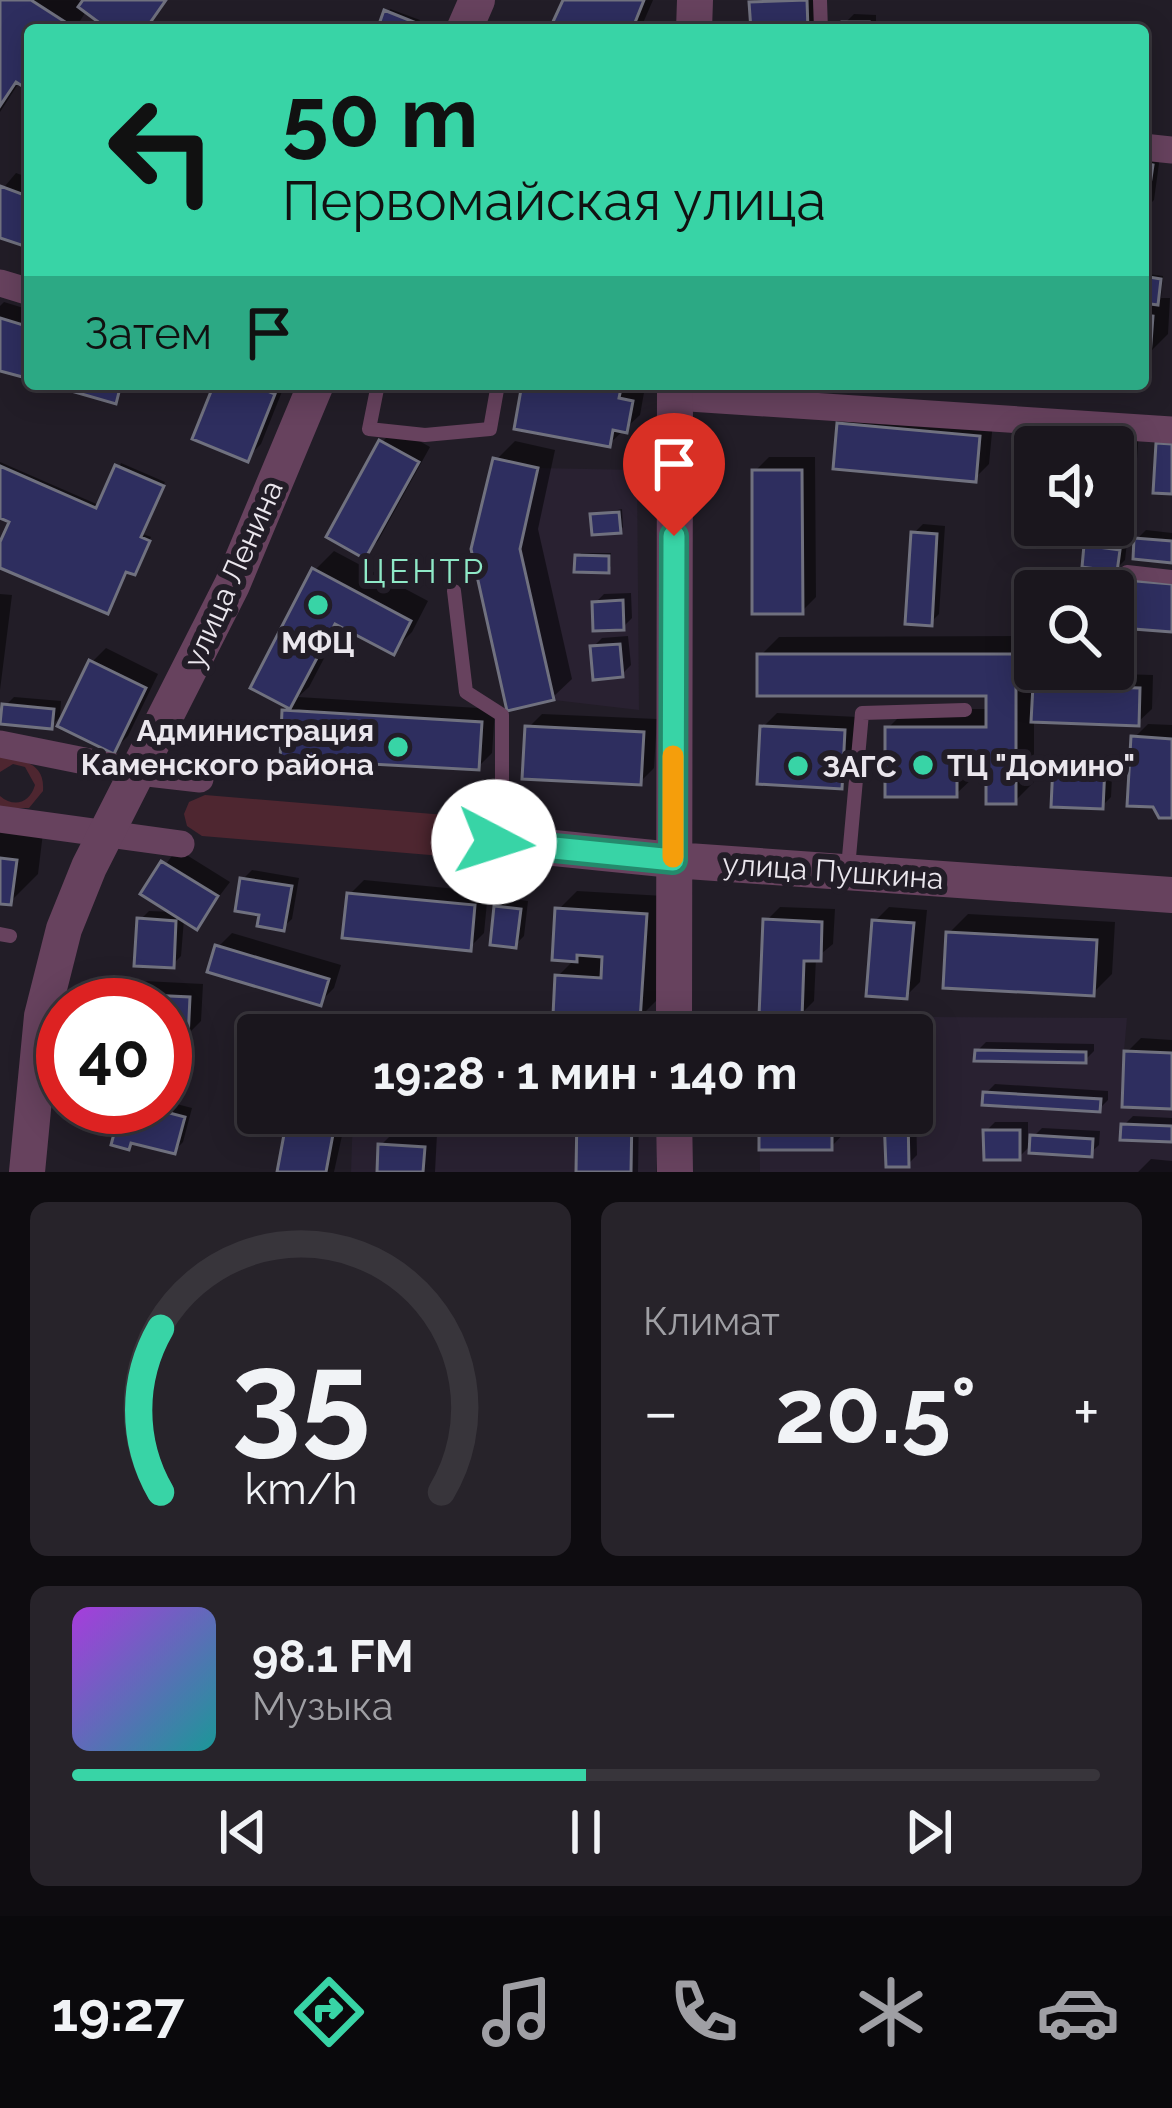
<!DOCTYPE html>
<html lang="ru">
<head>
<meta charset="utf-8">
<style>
  :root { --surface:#1a161d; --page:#27232a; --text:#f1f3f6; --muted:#9f9fa4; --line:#38353b; --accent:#38d4a6 }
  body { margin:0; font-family:Raleway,sans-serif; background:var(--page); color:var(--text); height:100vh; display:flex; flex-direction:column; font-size:45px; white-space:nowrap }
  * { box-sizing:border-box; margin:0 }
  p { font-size:39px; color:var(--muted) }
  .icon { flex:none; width:66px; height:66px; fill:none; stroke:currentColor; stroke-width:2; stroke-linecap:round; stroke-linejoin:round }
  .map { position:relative; height:1172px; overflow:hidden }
  .drawer { display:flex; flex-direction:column; gap:30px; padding:30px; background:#0e0c10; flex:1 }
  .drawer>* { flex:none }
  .guide { position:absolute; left:24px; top:24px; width:1125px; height:366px; border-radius:12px; box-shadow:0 6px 30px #0003,0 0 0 3px var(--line); background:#38d4a6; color:#111; overflow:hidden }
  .controls { position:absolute; left:1014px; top:426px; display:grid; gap:24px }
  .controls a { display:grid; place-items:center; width:120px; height:120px; border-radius:12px; background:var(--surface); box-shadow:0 6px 30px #0003,0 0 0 3px var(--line); font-size:60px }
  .speed { position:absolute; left:36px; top:978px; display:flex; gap:24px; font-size:60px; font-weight:700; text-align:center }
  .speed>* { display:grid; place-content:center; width:156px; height:156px; border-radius:50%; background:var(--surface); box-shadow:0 6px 30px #0003,0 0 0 3px var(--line); line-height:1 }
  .speed .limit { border:18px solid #d22; background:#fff; color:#111 }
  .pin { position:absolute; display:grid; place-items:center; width:102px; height:102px; color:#fff; margin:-123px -51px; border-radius:50% 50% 50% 0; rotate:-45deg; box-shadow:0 0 12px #0007 }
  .pin .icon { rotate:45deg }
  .me { position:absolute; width:132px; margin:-66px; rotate:95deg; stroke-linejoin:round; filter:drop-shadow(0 0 9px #0008) }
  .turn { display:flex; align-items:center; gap:42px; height:252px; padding:0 60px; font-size:54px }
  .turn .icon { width:156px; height:156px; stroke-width:2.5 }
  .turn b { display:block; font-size:84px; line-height:102px }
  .then { display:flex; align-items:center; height:114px; padding:0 60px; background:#0003; gap:24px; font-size:45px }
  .big { font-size:90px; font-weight:700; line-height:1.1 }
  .drawer .card { flex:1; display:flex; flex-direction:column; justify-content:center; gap:18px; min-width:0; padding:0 42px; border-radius:18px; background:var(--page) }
  .drawer .dial { align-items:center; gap:0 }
  .dial svg { height:312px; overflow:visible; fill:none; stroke:var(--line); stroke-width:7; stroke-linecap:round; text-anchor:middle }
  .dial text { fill:var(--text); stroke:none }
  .song { display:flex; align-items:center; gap:36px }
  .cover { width:144px; height:144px; border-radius:18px; background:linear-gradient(135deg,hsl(280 70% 55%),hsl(180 70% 35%)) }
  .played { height:12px; border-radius:6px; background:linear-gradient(90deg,var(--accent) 50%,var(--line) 50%) }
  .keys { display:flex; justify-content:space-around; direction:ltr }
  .heat { display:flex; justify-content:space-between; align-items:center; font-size:66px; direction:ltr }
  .drawer .tiles { flex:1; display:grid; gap:30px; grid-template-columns:1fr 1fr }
  .card:last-child { grid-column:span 2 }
  .trip { position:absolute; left:237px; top:1014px; width:696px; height:120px; border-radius:12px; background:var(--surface); box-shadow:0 6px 30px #0003,0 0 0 3px var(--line); font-weight:700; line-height:120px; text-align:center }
  .dock { display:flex; height:192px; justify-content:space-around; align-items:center; background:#0a090c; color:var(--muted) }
  .dock .icon { width:84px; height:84px }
  .dock .selected { color:var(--accent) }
  .dock b { font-size:54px; color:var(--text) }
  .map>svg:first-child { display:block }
  .built { fill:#292131 }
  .green { fill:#4e2630 }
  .shadow { fill:#0007 }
  .building { fill:#2e2e5f; stroke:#70717f; stroke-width:3 }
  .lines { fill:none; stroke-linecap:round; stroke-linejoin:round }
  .service { stroke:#67425e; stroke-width:14 }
  .minor { stroke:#67425e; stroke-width:27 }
  .tertiary { stroke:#67425e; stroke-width:36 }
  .route-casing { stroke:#248a6c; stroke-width:30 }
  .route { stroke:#38d4a6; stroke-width:21 }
  .slow { stroke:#f59e0b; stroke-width:21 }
  .poi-dot { fill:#38d4a6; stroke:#221d27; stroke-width:4.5 }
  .labels { text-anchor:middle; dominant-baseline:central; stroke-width:12; stroke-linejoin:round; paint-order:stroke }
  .street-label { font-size:30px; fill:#eae6ed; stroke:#221d27 }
  .poi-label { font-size:30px; font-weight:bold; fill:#eae6ed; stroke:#221d27; text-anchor:start }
  .neighbourhood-label { font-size:33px; letter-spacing:3px; fill:#8fe9c7; stroke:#221d27 }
</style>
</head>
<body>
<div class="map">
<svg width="1172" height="1172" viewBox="0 0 1172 1172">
  <rect width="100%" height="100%" fill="#221d27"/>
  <path class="built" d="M538,468L637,470L639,710L554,700L520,549Z
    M759,1016L1127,1018L1124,1051L1172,1053V1172H760L759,1113H912V1035H759Z
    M353,1113H659L656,1172H351Z"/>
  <path class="green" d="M0,755C23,761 45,762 43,791L29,808H0V796C14,808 30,803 35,785L25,767L13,764L0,772Z
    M205,795L457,816L471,827L469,849L454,857L202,836L187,826L184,814L189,802Z"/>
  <path class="shadow" d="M0,0H78L84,4L87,0H167L145,30H114L87,10L74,30H30V87L20,81L0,112Z
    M566,0H653L640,30H568Z
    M756,0H820L822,30H754L753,4Z
    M390,9L420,20L416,30H380Z
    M854,14L876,15V30H845V23Z
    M1042,23L1066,27V30H1035Z
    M1143,154L1160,156L1154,200L1145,209Z
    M16,173L30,178V245L0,234V192Z
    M1148,274L1163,276L1161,298H1170L1168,334L1149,353H1143V286Z
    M4,302L30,310V376L0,368V306Z
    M217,384H285L261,444L247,458Z
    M525,384H632L645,387L640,415L609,444Z
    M854,411L993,422L989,464L975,478L840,425Z
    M1041,424L1139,430L1136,473L1122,487H1113V447H1035V481L1027,438Z
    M396,428L430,447L378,541L364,555L382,442Z
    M515,441L555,450L538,529L572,679L553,697L496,460Z
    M769,457H815L816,597L802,611L755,471Z
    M0,462L101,506L121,463L165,482L143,534L151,537L138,568L128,569L111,607L0,565V549L13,520L0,515Z
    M622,509L623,527L620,530L594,515Z
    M923,524L945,526L939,614L930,623L914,533Z
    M1146,530L1172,533V560L1137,539Z
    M1096,538L1127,542L1125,560L1116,569L1087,547Z
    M334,551L428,601L412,632L393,651L342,624L309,687L298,697L495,709L492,753L478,767L285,712L291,706L315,570Z
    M581,553H611V566L608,570L578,557Z
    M631,593L632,618L623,627L595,603L604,594Z
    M0,594L12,595L0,690Z
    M628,636L631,665L622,674L593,647L602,638Z
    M1034,636V687L1050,672L1153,675L1152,709L1137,723L1034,719V782L1015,801L989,755H975V776L956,794L888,728L907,709H989V693L760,656L779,637Z
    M106,648L158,674L128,736L114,750L92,662Z
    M14,697L61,701L60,717L51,726L5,706Z
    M777,713L858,717L855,771L841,785L763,727Z
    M542,714L657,719L654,768L640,782L528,728Z
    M1148,724L1172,725V815L1134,738Z
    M1064,756L1113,758L1111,797L1102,806L1055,765Z
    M0,828L43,833L38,874L10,902L0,900Z
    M177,849L230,882L196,927L184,919L181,956L172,965L140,920L149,911L173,912L144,894Z
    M252,870L299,878L292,919L283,927L243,879Z
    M364,880L488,892L484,933L470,947L350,894Z
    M577,891L664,896L658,999L639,1018L558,976L575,959L558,910Z
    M506,898L528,901L524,936L515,945L497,907Z
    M780,907L835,909L833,944L816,958L814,1001L799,1016H849V1035H761L782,1014L766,921Z
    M889,907L927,910L920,982L906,996L875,921Z
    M968,914L1115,922L1112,974L1093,993L949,933Z
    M232,933L341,965L334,988L320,1002L218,947Z
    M144,981L203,984L201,1021L187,1035L166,1034L165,1039V1005H130V995Z
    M1141,1038L1172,1040V1106L1127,1052Z
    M986,1042L1094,1044V1051L1085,1060L977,1051Z
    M995,1084L1108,1091V1100L1099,1109L986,1093Z
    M165,1101L192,1108L183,1142L174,1151L135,1141L128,1147L124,1107H165Z
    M916,1109L917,1155L908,1164L887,1119L893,1113Z
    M291,1113H347L334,1172H280Z
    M580,1113H639L638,1172H579Z
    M762,1113H849V1128L831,1147Z
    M1133,1116L1172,1118V1139L1124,1125Z
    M995,1122H1028V1142L1042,1128L1100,1131L1099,1145L1090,1153L1032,1144L1019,1157L986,1131Z
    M395,1131L437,1134L435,1172H380L381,1145Z
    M1151,1159L1172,1161V1172H1138Z"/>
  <path class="building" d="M0,0H31L73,27L30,30V91L16,82L0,106Z
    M83,0H166L145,30H109L78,7Z
    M563,0H644L632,30H560L551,26Z
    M807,0L808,30H751L749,2Z
    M384,10L419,24L416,30H377Z
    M842,22H869L868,30H842Z
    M1143,163L1153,165L1146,212H1143Z
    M0,186L30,197V248L0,238Z
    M1143,276L1161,279L1158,305L1143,303Z
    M1143,315L1153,316L1150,356H1143Z
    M0,318L30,327V379L0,371Z
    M47,384H121L116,404Z
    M214,384H250L275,394L248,462L192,439Z
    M522,384H622L619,398L633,401L627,433L613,430L610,447L514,429Z
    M837,423L980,436L976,482L833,469Z
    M1024,437L1126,443L1123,490H1113V447H1035V484H1021Z
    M379,440L419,462L365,559L326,537Z
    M1156,443L1172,444V494L1153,493Z
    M493,458L538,468L520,549L554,700L507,711L471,549Z
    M115,465L164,486L141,537L150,541L135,575L126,572L108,614L0,568V542L9,522L0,518V466L96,508Z
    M752,470H802L803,614H752Z
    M619,512L621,533L592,535L590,514Z
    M911,532L937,534L932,626L905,624Z
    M1134,538L1172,541V563L1133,559Z
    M1084,545L1120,550L1117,572L1082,567Z
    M575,555L609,556V573L574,572Z
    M312,568L411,621L394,655L335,624L290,709L250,688Z
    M1124,580L1172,584V632L1121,628Z
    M623,600L624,630L593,631L592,602Z
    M620,644L623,677L593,680L590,646Z
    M757,654H1016V804H986V758H957V797H885V727H986V696H757Z
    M89,660L146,688L114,754L57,726Z
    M1033,685L1140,688L1139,726L1031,722Z
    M2,704L54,709L52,729L0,724Z
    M282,710L482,722L479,770L280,759Z
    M525,726L644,732L641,785L522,779Z
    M760,726L845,730L842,789L757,784Z
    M1131,736L1172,739V818H1159L1153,807L1127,806Z
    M1053,764L1105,766L1103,809L1051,807Z
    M0,858L17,860L11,905L0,904Z
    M161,861L218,896L197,930L140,894Z
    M240,878L292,886L284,931L257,926L259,915L235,911Z
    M347,893L475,905L471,951L342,938Z
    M494,906L521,909L516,948L490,945Z
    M555,908L647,914L640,1021L553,1015L555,975L601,978L602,957L577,955V962L552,960Z
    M137,918L176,921L174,968L134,966Z
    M763,919L822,922L821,961H804L802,1018L759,1016Z
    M872,920L914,923L907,999L866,996Z
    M946,932L1097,940L1094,996L943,988Z
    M215,945L329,979L321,1006L207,972Z
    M127,994L190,997L188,1039L165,1037V1005H127Z
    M975,1050L1086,1052V1063L974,1061Z
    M1124,1051L1172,1053V1109L1122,1107Z
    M983,1092L1101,1099L1100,1112L982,1105Z
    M121,1107H147L185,1117L175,1154L131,1143L129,1150L111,1145Z
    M288,1113L336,1118L326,1172H277Z
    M577,1113H632L631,1172H576Z
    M759,1113H832V1150H759Z
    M908,1117L909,1167H886L884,1118Z
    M1121,1124L1172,1126V1142L1120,1140Z
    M983,1130H1020V1160H984Z
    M1030,1135L1093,1139L1092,1157L1029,1153Z
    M378,1144L425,1147L423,1172H377Z"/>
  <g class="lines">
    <path class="service" d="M820,0L821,30
      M378,384L369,429L425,435L490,429L498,384
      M1127,572L1172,577
      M454,591L466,692L502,715V794L517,839
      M848,868L862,713L965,710
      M0,934L10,936"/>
    <path class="minor" d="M1143,147L1172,150
      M0,283L30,292
      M674,397L1172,430
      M0,744L139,772L200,779
      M0,819L181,844"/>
    <path class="tertiary" d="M464,30L477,0
      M694,30L695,0
      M494,842L673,860L1172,895
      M674,1035L675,384
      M674,1113L675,1172
      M27,1172L42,1016L64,929L89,867L232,585L316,384"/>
  </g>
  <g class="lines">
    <g class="route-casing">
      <path id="route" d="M494,842L673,860L674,536"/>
    </g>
    <use href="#route" class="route"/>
    <path class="slow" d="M673,857V756"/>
  </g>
  <g class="poi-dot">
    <circle cx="318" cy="605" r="12"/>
    <circle cx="398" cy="747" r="12"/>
    <circle cx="923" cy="765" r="12"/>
    <circle cx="798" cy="766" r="12"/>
  </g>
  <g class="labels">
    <g class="street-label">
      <text transform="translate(233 574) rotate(-66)">улица Ленина</text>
      <text transform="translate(833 871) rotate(4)">улица Пушкина</text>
    </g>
    <g class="poi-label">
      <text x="318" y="642" text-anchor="middle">МФЦ</text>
      <text x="374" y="730" text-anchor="end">Администрация<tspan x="374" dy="34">Каменского района</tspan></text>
      <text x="947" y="765">ТЦ "Домино"</text>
      <text x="822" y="766">ЗАГС</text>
    </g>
    <g class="neighbourhood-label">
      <text x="424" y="571">ЦЕНТР</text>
    </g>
  </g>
</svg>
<div class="controls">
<a><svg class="icon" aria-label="sound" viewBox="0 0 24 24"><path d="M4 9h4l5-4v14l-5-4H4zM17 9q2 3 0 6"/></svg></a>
<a><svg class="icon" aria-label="search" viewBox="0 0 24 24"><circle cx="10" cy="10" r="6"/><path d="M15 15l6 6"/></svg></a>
</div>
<div class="speed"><div class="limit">40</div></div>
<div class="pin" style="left:674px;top:536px;background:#d93025"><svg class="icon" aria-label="arrive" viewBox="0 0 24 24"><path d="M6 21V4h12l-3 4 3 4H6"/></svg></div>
<svg class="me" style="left:494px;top:842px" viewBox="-20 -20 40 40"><circle r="19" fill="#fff"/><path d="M0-13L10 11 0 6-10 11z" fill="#38d4a6"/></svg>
<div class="trip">19:28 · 1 мин · 140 m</div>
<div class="guide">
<div class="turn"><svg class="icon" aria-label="left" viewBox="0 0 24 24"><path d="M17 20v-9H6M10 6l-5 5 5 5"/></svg><div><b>50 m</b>Первомайская улица</div></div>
<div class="then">Затем<svg class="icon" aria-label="arrive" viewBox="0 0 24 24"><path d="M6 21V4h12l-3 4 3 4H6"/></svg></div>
</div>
</div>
<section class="drawer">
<div class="tiles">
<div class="card dial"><svg viewBox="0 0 100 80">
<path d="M14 69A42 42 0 1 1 86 69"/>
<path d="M14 69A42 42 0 0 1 14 27" stroke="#38d4a6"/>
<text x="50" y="56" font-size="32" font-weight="700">35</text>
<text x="50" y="72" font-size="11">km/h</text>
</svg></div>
<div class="card"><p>Климат</p>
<div class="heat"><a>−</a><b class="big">20.5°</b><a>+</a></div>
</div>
<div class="card">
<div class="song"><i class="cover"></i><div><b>98.1 FM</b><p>Музыка</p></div></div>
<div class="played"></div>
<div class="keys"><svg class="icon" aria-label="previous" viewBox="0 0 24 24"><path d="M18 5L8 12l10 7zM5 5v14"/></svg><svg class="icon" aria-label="pause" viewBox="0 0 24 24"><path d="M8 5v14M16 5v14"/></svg><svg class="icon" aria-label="next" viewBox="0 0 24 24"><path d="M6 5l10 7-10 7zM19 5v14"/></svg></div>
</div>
</div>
</section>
<nav class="dock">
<b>19:27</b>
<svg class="icon selected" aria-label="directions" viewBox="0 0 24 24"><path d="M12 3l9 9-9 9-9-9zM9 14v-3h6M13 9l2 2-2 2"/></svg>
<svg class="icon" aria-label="music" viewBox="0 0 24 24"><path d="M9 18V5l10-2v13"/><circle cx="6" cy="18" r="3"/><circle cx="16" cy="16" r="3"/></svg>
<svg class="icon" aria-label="phone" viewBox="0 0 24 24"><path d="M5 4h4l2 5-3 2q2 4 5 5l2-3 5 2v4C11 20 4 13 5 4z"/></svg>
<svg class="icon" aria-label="climate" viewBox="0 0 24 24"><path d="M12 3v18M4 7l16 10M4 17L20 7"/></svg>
<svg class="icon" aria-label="car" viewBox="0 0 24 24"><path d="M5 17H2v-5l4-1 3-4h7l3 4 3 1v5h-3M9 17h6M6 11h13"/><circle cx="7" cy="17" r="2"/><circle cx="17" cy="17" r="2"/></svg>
</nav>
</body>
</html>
